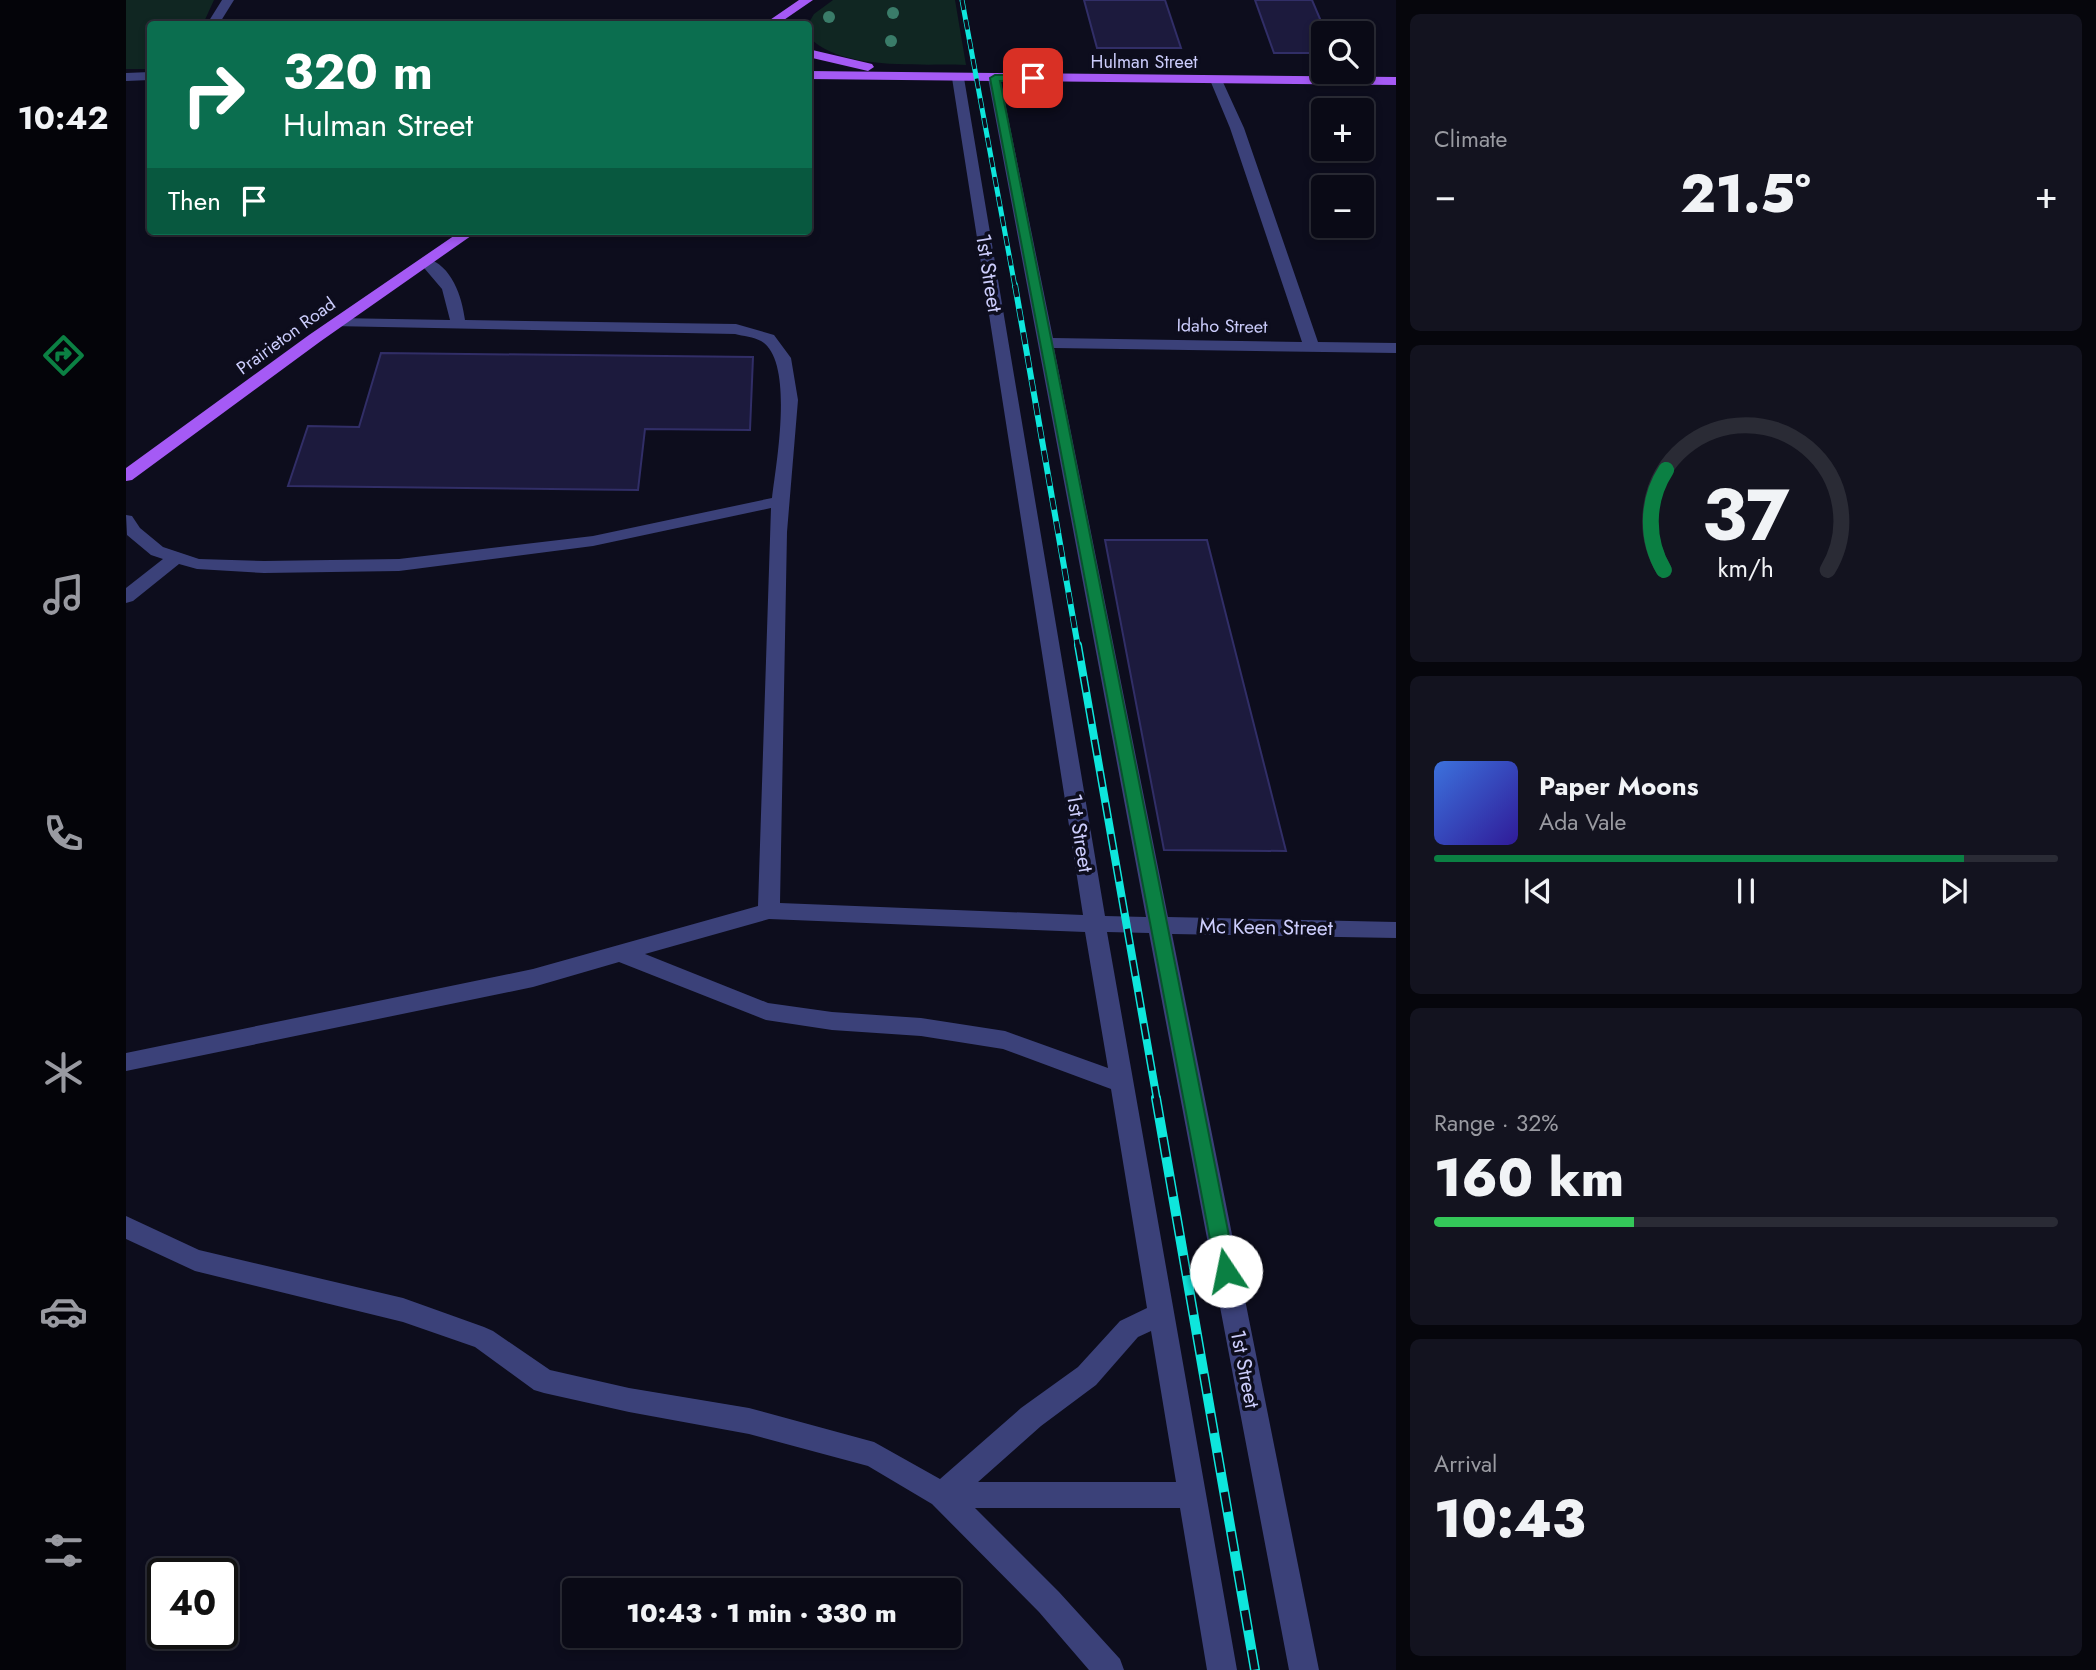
<!DOCTYPE html>
<html lang="en">
<head>
<meta charset="utf-8">
<style>
  :root { --surface:#0a0a16; --page:#13131f; --text:#f1f3f6; --muted:#999aa1; --line:#2a2b35; --accent:#0b8043 }
  body { margin:0; font-family:Jost,sans-serif; background:var(--page); color:var(--text); height:100vh; display:flex; flex-direction:column; font-size:26px; white-space:nowrap }
  * { box-sizing:border-box; margin:0 }
  p { font-size:23px; color:var(--muted) }
  .icon { flex:none; width:38px; height:38px; fill:none; stroke:currentColor; stroke-width:2; stroke-linecap:round; stroke-linejoin:round }
  .map { position:relative; flex:1; overflow:hidden }
  .sheet { display:flex; flex-direction:column; gap:14px; padding:14px; background:#06060c; width:700px }
  .sheet>* { flex:none }
  .top-card { position:absolute; left:21px; top:21px; width:665px; height:214px; border-radius:7px; box-shadow:0 4px 10px #0003,0 0 0 2px var(--line); background:#0b6e4f; color:#fff; overflow:hidden }
  .fabs { position:absolute; left:1185px; top:21px; display:grid; gap:14px }
  .fabs a { display:grid; place-items:center; width:63px; height:63px; border-radius:7px; background:var(--surface); box-shadow:0 4px 10px #0003,0 0 0 2px var(--line); font-size:35px }
  .speed { position:absolute; left:21px; top:1558px; display:flex; gap:14px; font-size:35px; font-weight:700; text-align:center }
  .speed>* { display:grid; place-content:center; width:91px; height:91px; border-radius:50%; background:var(--surface); box-shadow:0 4px 10px #0003,0 0 0 2px var(--line); line-height:1 }
  .speed .limit { border:4px solid #111; border-radius:10px; background:#fff; color:#111 }
  .pin { position:absolute; display:grid; place-items:center; width:60px; height:60px; color:#fff; margin:-30px; border-radius:14px; box-shadow:0 4px 10px #0006 }
  .me { position:absolute; width:77px; margin:-38px; rotate:349deg; stroke-linejoin:round; filter:drop-shadow(0 0 5px #0008) }
  .turn { display:flex; align-items:center; gap:24px; height:147px; padding:0 21px; font-size:32px }
  .turn .icon { width:91px; height:91px; stroke-width:2.5 }
  .turn b { display:block; font-size:49px; line-height:60px }
  .then { display:flex; align-items:center; height:66px; padding:0 21px; background:#0003; gap:14px; font-size:26px }
  .big { font-size:52px; font-weight:800; line-height:1.1 }
  .sheet .card { flex:1; display:flex; flex-direction:column; justify-content:center; gap:10px; min-width:0; padding:0 24px; border-radius:10px; background:var(--page) }
  .sheet .dial { align-items:center; gap:0 }
  .dial svg { height:182px; overflow:visible; fill:none; stroke:var(--line); stroke-width:7; stroke-linecap:round; text-anchor:middle }
  .dial text { fill:var(--text); stroke:none }
  .song { display:flex; align-items:center; gap:21px }
  .cover { width:84px; height:84px; border-radius:10px; background:linear-gradient(135deg,hsl(220 70% 55%),hsl(250 70% 35%)) }
  .played { height:7px; border-radius:4px; background:linear-gradient(90deg,var(--accent) 85%,var(--line) 85%) }
  .keys { display:flex; justify-content:space-around; direction:ltr }
  .heat { display:flex; justify-content:space-between; align-items:center; font-size:38px; direction:ltr }
  .charge { height:10px; border-radius:5px; background:linear-gradient(90deg,#34c759 32%,var(--line) 0) }
  .trip { position:absolute; left:436px; top:1578px; width:399px; height:70px; border-radius:7px; background:var(--surface); box-shadow:0 4px 10px #0003,0 0 0 2px var(--line); font-weight:800; line-height:70px; text-align:center }
  main { display:flex; flex:1; min-height:0 }
  .tabs { display:flex; flex-direction:column; width:126px; justify-content:space-around; align-items:center; background:#040409; color:var(--muted) }
  .tabs .icon { width:49px; height:49px }
  .tabs .active { color:var(--accent) }
  .tabs b { font-size:32px; color:var(--text) }
  .map>svg:first-child { display:block }
  .green { fill:#102622 }
  .building { fill:#1c1a3d; stroke:#312e67; stroke-width:2 }
  .lines { fill:none; stroke-linecap:round; stroke-linejoin:round }
  .minor { fill:#3b4179; fill-rule:evenodd }
  .major { fill:#a55af5; fill-rule:evenodd }
  .rail-far3-casing { stroke:#0ee6dc; stroke-width:5 }
  .rail-far2-casing { stroke:#0ee6dc; stroke-width:6 }
  .rail-far1-casing { stroke:#0ee6dc; stroke-width:8 }
  .rail-casing { stroke:#0ee6dc; stroke-width:10 }
  .rail-far3 { stroke:#0d0d1d; stroke-width:3.5; stroke-dasharray:10; stroke-linecap:butt }
  .rail-far2 { stroke:#0d0d1d; stroke-width:4.5; stroke-dasharray:12; stroke-linecap:butt }
  .rail-far1 { stroke:#0d0d1d; stroke-width:5; stroke-dasharray:16; stroke-linecap:butt }
  .rail { stroke:#0d0d1d; stroke-width:7; stroke-dasharray:20; stroke-linecap:butt }
  .tree { fill:#3a7c69 }
  .route { fill:#0b8043; stroke:#07532c; stroke-width:2 }
  .labels { text-anchor:middle; dominant-baseline:central; stroke-width:7; stroke-linejoin:round; paint-order:stroke }
  .far-street-label { font-size:18px; fill:#cccdfc; stroke:#0d0d1d }
  .street-label { font-size:21px; fill:#cccdfc; stroke:#0d0d1d }
</style>
</head>
<body>
<main>
<nav class="tabs">
<b>10:42</b>
<svg class="icon active" aria-label="directions" viewBox="0 0 24 24"><path d="M12 3l9 9-9 9-9-9zM9 14v-3h6M13 9l2 2-2 2"/></svg>
<svg class="icon" aria-label="music" viewBox="0 0 24 24"><path d="M9 18V5l10-2v13"/><circle cx="6" cy="18" r="3"/><circle cx="16" cy="16" r="3"/></svg>
<svg class="icon" aria-label="phone" viewBox="0 0 24 24"><path d="M5 4h4l2 5-3 2q2 4 5 5l2-3 5 2v4C11 20 4 13 5 4z"/></svg>
<svg class="icon" aria-label="climate" viewBox="0 0 24 24"><path d="M12 3v18M4 7l16 10M4 17L20 7"/></svg>
<svg class="icon" aria-label="car" viewBox="0 0 24 24"><path d="M5 17H2v-5l4-1 3-4h7l3 4 3 1v5h-3M9 17h6M6 11h13"/><circle cx="7" cy="17" r="2"/><circle cx="17" cy="17" r="2"/></svg>
<svg class="icon" aria-label="filters" viewBox="0 0 24 24"><path d="M4 7h16M4 17h16"/><circle cx="9" cy="7" r="2"/><circle cx="15" cy="17" r="2"/></svg>
</nav>
<div class="map">
<svg width="1270" height="1670" viewBox="0 0 1270 1670">
  <rect width="100%" height="100%" fill="#0d0d1d"/>
  <path class="green" d="M0,0H88L77,24H24V69H0Z
    M707,0H829L840,65C796,63 723,71 687,41L682,24L688,14Z"/>
  <path class="building" d="M958,0H1039L1055,48H971Z
    M1129,0H1186L1200,33H1197V53H1148Z
    M255,353L627,357L624,430L519,429L512,490L162,486L182,426L233,427Z
    M979,540H1081L1160,851L1038,850Z"/>
  <g class="lines">
    <path class="minor" d="M96,0H108L93,24H81Z
      M24,72V80L0,81V73Z
      M832,74L838,78L979,916L1020,917L862,78L868,74L874,78L927,338L1176,342L1104,128L1084,80L1090,76L1096,80L1118,128L1192,342L1270,343V353L928,348L1042,917L1270,922V938L1046,934L1193,1670H1163L1023,933L981,932L1111,1670H1081L1054,1508H849L933,1592L994,1659L998,1670H963L913,1612L806,1504L742,1466L623,1434L503,1412L418,1393L408,1390L349,1347L277,1322L69,1271L0,1239V1216L73,1250L277,1298L358,1327L367,1331L424,1370L503,1388L623,1408L748,1442L814,1479L895,1408L952,1367L994,1321L1021,1308L985,1089L877,1049L795,1036L706,1030L640,1020L493,962L407,987L0,1071V1053L407,969L632,906L645,508L467,546L273,571L138,573L71,569L53,564L7,601L0,603V588L37,559L25,555L1,535L0,515L6,516L14,528L37,547L73,559L138,561L273,559L467,536L646,498C650,464 669,361 635,341C628,337 617,336 609,334L206,326L203,323L206,320L211,318L324,320L316,289L293,262L300,258C326,265 336,297 339,320L610,324L648,335L665,358L672,400L661,532L654,903L957,915L826,78ZM643,919L959,932L982,1068L879,1031L795,1018L706,1012L642,1003L519,954ZM1025,1331L1050,1482H852L915,1426L970,1385L1012,1337Z"/>
    <path class="major" d="M673,0H687L652,24H638Z
      M682,49L746,64L748,67L742,71L682,57Z
      M682,71L1270,77V85L682,79Z
      M335,231H352L195,341L6,480L0,481V468L183,335Z"/>
    <g class="rail-far3-casing">
      <path id="rail-far3" d="M836,0L889,287"/>
    </g>
    <g class="rail-far2-casing">
      <path id="rail-far2" d="M889,285L952,647"/>
    </g>
    <g class="rail-far1-casing">
      <path id="rail-far1" d="M952,645L1031,1100"/>
    </g>
    <g class="rail-casing">
      <path id="rail" d="M1030,1098L1129,1670"/>
    </g>
    <use href="#rail-far3" class="rail-far3"/>
    <use href="#rail-far2" class="rail-far2"/>
    <use href="#rail-far1" class="rail-far1"/>
    <use href="#rail" class="rail"/>
  </g>
  <g class="tree">
    <circle cx="767" cy="13" r="6"/>
    <circle cx="703" cy="17" r="6"/>
    <circle cx="765" cy="41" r="6"/>
  </g>
  <path class="route" d="M907,75L912,78L911,80L874,81L1110,1271L1107,1277L1100,1279L1093,1277L1090,1271L864,78L869,75Z"/>
  <g class="labels">
    <g class="far-street-label">
      <text x="1018" y="62">Hulman Street</text>
      <text transform="translate(1096 326) rotate(1)">Idaho Street</text>
      <text transform="translate(160 336) rotate(-36)">Prairieton Road</text>
    </g>
    <g class="street-label">
      <text transform="translate(863 273) rotate(81)">1st Street</text>
      <text transform="translate(954 833) rotate(81)">1st Street</text>
      <text transform="translate(1140 927) rotate(1)">Mc Keen Street</text>
      <text transform="translate(1119 1369) rotate(79)">1st Street</text>
    </g>
  </g>
</svg>
<div class="fabs">
<a><svg class="icon" aria-label="search" viewBox="0 0 24 24"><circle cx="10" cy="10" r="6"/><path d="M15 15l6 6"/></svg></a>
<a>+</a>
<a>−</a>
</div>
<div class="speed"><div class="limit">40</div></div>
<div class="pin" style="left:907px;top:78px;background:#d93025"><svg class="icon" aria-label="arrive" viewBox="0 0 24 24"><path d="M6 21V4h12l-3 4 3 4H6"/></svg></div>
<svg class="me" style="left:1100px;top:1271px" viewBox="-20 -20 40 40"><circle r="19" fill="#fff"/><path d="M0-13L10 11 0 6-10 11z" fill="#0b8043"/></svg>
<div class="trip">10:43 · 1 min · 330 m</div>
<div class="top-card">
<div class="turn"><svg class="icon" aria-label="right" viewBox="0 0 24 24"><path d="M7 20v-9h11M14 6l5 5-5 5"/></svg><div><b>320 m</b>Hulman Street</div></div>
<div class="then">Then<svg class="icon" aria-label="arrive" viewBox="0 0 24 24"><path d="M6 21V4h12l-3 4 3 4H6"/></svg></div>
</div>
</div>
<section class="sheet">
<div class="card"><p>Climate</p>
<div class="heat"><a>−</a><b class="big">21.5°</b><a>+</a></div>
</div>
<div class="card dial"><svg viewBox="0 0 100 80">
<path d="M14 69A42 42 0 1 1 86 69"/>
<path d="M14 69A42 42 0 0 1 15 25" stroke="#0b8043"/>
<text x="50" y="56" font-size="32" font-weight="700">37</text>
<text x="50" y="72" font-size="11">km/h</text>
</svg></div>
<div class="card">
<div class="song"><i class="cover"></i><div><b>Paper Moons</b><p>Ada Vale</p></div></div>
<div class="played"></div>
<div class="keys"><svg class="icon" aria-label="previous" viewBox="0 0 24 24"><path d="M18 5L8 12l10 7zM5 5v14"/></svg><svg class="icon" aria-label="pause" viewBox="0 0 24 24"><path d="M8 5v14M16 5v14"/></svg><svg class="icon" aria-label="next" viewBox="0 0 24 24"><path d="M6 5l10 7-10 7zM19 5v14"/></svg></div>
</div>
<div class="card"><p>Range · 32%</p><b class="big">160 km</b><div class="charge"></div></div>
<div class="card"><p>Arrival</p><b class="big">10:43</b></div>
</section>
</main>
</body>
</html>
